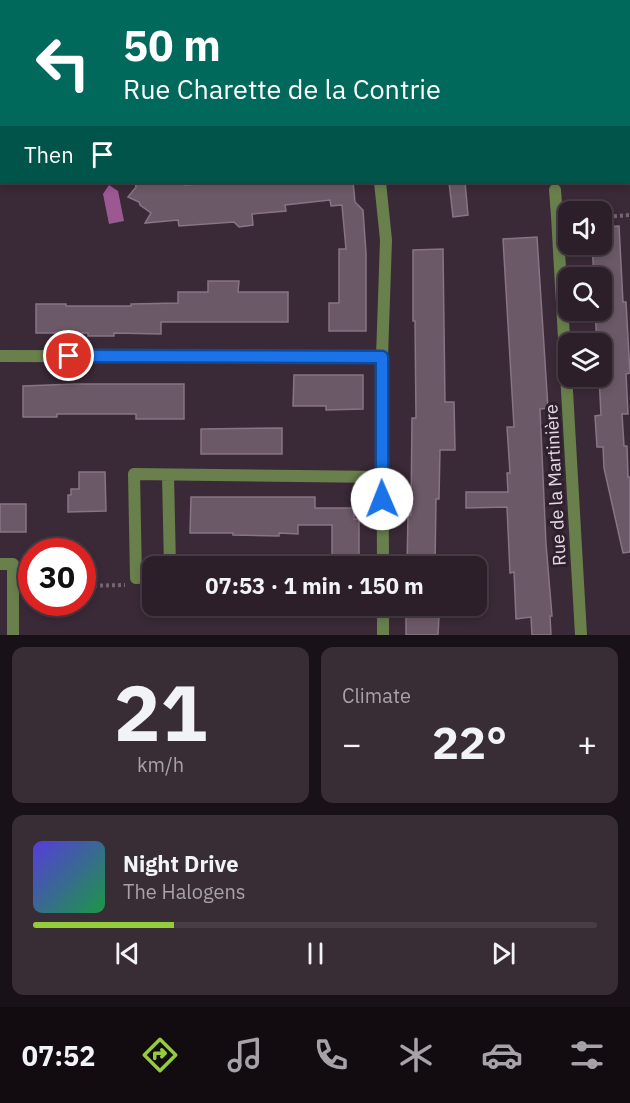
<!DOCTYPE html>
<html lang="en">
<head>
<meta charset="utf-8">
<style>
  :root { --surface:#2c1f29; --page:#382c35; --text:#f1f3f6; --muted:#a6a2a8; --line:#483d46; --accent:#94cc3c }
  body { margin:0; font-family:"IBM Plex Sans",sans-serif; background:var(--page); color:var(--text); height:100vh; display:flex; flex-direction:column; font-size:22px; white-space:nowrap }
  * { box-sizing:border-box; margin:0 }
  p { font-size:20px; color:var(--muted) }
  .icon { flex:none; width:33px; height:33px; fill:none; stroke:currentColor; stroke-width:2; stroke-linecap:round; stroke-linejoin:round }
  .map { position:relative; height:635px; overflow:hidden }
  .sheet { display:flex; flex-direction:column; gap:12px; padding:12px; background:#181117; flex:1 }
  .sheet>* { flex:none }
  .top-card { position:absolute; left:0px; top:0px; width:630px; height:183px; box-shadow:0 3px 9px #0003,0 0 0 2px var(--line); background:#00695c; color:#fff; overflow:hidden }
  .buttons { position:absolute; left:558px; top:201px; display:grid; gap:12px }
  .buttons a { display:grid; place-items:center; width:54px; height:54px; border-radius:12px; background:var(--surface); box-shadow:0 3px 9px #0003,0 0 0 2px var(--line); font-size:30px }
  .speed { position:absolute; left:18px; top:538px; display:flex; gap:12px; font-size:30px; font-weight:700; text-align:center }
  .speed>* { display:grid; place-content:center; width:78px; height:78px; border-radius:50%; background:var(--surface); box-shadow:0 3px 9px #0003,0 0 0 2px var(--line); line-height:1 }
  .speed .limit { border:9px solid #d22; background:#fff; color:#111 }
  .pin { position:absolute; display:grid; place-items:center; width:51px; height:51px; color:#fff; margin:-26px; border:3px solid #fff; border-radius:50%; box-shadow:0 2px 6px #0007 }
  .me { position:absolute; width:66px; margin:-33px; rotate:359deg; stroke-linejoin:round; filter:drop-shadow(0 0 4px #0008) }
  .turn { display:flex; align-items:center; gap:21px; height:126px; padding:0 24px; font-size:27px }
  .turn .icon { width:78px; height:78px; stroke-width:2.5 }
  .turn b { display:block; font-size:42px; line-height:51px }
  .then { display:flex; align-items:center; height:57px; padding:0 24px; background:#0003; gap:12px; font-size:22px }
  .big { font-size:45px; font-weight:700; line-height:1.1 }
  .sheet .tile { flex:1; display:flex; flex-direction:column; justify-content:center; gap:9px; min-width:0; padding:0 21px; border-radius:12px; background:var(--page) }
  .sheet .dial { align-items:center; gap:0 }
  .dial b { font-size:78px; line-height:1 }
  .song { display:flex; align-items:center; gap:18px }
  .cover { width:72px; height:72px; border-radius:9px; background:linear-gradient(135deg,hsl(250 70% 55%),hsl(140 70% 35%)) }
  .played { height:6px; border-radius:3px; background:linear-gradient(90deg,var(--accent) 25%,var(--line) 25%) }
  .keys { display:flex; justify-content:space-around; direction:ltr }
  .heat { display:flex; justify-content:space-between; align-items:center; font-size:33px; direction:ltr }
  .sheet .tiles { flex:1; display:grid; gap:12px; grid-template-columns:1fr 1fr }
  .tile:last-child { grid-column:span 2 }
  .trip { position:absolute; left:142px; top:556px; width:345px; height:60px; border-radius:12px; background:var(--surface); box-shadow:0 3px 9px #0003,0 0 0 2px var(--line); font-weight:700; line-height:60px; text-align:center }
  .menu { display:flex; height:96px; justify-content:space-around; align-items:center; background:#120c10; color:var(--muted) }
  .menu .icon { width:42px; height:42px }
  .menu .active { color:var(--accent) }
  .menu b { font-size:27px; color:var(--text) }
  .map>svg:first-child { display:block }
  .water { fill:#9c5893 }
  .building { fill:#6c5968; stroke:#877484; stroke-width:1.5 }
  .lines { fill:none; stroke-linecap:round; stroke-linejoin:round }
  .path { stroke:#746571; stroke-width:4; stroke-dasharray:3 3; stroke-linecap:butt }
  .minor { stroke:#69804c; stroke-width:12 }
  .route-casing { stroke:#114b97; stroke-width:15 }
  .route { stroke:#1a73e8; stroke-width:10 }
  .labels { text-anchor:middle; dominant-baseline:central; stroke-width:6; stroke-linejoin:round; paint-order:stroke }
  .street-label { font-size:18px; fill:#e3d8e1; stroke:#2f202d }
</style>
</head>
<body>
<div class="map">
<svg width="630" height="635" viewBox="0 0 630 635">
  <rect width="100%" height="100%" fill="#3a2937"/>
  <path class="water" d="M109,185L118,191L124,221L109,224L103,194Z"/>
  <path class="building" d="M135,182H187L185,185L234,182H353L355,202L363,210L366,253V331H329V303H339V249H346L342,205L331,206L330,200L285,205L286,211L252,214L253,225L239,227L234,222L179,226L178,220L145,223L151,213L140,205L139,202L128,197L136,187Z
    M449,182H465L468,215L453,217Z
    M619,226L623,302H626L630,373L626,374L628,414H622L624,446H627L628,477H630V552L623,553L604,468L603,447H597L595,416L601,415L599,376H602V344H597L595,310H602V278H594L592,244H602V227Z
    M537,237L548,408L540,409L546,544L552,616H550L551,635H532L531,617L516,619L514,572L510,573L507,507L466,508V492H508L507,473H510L507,427H514L503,239Z
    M443,249L445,402H454L455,450H440L439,499H436L435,567H407L408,515H411L412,418H416L415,321H413V250Z
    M208,281H239L238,292H288V322H161V334L114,333V336H88V333H36V304H66V306H131V304L178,303V292H208Z
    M294,375H363V409L326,410V406H293Z
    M76,384H184V419H136V414H57V417H23V386Z
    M282,428V454H201V429Z
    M79,472H105L106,511L68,512V495H71V489H79Z
    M191,497H315V508H354V519H359V555H332V525H298V534L279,533V536L233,535V533H190Z
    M0,504H26V532H0Z
    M406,616H439L438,635H406Z"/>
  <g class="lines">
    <path class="path" d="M506,0V2
      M602,217L630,215
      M82,586L125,585"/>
    <path class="minor" d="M135,0L136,2
      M361,0L362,2
      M628,109H630
      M380,182L386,240L382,357L383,567
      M555,190L557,216L581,635
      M0,356L382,357
      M168,475L170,567
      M0,564H13V635
      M153,577L136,578L134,474L382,477
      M383,606V635"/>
  </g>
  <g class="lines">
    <g class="route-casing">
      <path id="route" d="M69,356L382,357V499"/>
    </g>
    <use href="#route" class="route"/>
  </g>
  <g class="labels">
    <g class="street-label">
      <text transform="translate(555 485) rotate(-93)">Rue de la Martinière</text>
    </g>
  </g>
</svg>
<div class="buttons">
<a><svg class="icon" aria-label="sound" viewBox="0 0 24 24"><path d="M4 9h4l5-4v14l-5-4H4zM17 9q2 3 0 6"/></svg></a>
<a><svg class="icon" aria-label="search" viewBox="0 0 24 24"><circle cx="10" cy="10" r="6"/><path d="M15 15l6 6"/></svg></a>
<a><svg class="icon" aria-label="layers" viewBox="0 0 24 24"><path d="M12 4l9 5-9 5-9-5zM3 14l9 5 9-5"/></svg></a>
</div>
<div class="speed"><div class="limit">30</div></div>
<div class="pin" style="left:69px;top:356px;background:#d93025"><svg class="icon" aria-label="arrive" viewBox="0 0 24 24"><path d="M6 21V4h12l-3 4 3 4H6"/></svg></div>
<svg class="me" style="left:382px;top:499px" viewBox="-20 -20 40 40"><circle r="19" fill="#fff"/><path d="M0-13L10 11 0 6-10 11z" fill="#1a73e8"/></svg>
<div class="trip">07:53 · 1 min · 150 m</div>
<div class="top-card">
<div class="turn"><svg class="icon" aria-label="left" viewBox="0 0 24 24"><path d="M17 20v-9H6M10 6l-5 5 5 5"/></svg><div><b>50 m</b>Rue Charette de la Contrie</div></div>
<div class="then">Then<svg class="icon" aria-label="arrive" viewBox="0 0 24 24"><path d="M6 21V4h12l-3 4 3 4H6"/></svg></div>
</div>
</div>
<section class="sheet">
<div class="tiles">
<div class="tile dial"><b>21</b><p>km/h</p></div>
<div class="tile"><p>Climate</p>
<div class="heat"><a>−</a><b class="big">22°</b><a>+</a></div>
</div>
<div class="tile">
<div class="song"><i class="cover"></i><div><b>Night Drive</b><p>The Halogens</p></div></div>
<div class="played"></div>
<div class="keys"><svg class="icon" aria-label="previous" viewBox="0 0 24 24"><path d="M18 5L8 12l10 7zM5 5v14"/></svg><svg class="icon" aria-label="pause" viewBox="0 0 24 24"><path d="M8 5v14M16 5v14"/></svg><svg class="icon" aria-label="next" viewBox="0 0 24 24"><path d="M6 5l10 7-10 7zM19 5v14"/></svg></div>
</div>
</div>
</section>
<nav class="menu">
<b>07:52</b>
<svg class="icon active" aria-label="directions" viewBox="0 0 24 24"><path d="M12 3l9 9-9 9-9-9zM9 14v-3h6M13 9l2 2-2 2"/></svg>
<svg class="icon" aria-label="music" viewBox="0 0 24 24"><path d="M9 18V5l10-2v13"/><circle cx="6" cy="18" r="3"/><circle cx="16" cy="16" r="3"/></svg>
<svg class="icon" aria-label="phone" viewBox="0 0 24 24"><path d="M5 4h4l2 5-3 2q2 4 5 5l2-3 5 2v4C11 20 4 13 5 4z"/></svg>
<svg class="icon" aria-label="climate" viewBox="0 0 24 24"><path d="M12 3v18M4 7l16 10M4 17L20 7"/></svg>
<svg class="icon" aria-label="car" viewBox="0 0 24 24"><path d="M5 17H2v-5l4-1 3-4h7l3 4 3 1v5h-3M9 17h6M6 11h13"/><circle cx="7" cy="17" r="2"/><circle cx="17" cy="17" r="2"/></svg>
<svg class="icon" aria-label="filters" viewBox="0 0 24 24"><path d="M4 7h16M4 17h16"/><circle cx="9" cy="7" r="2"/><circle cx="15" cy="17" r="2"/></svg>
</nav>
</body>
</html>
